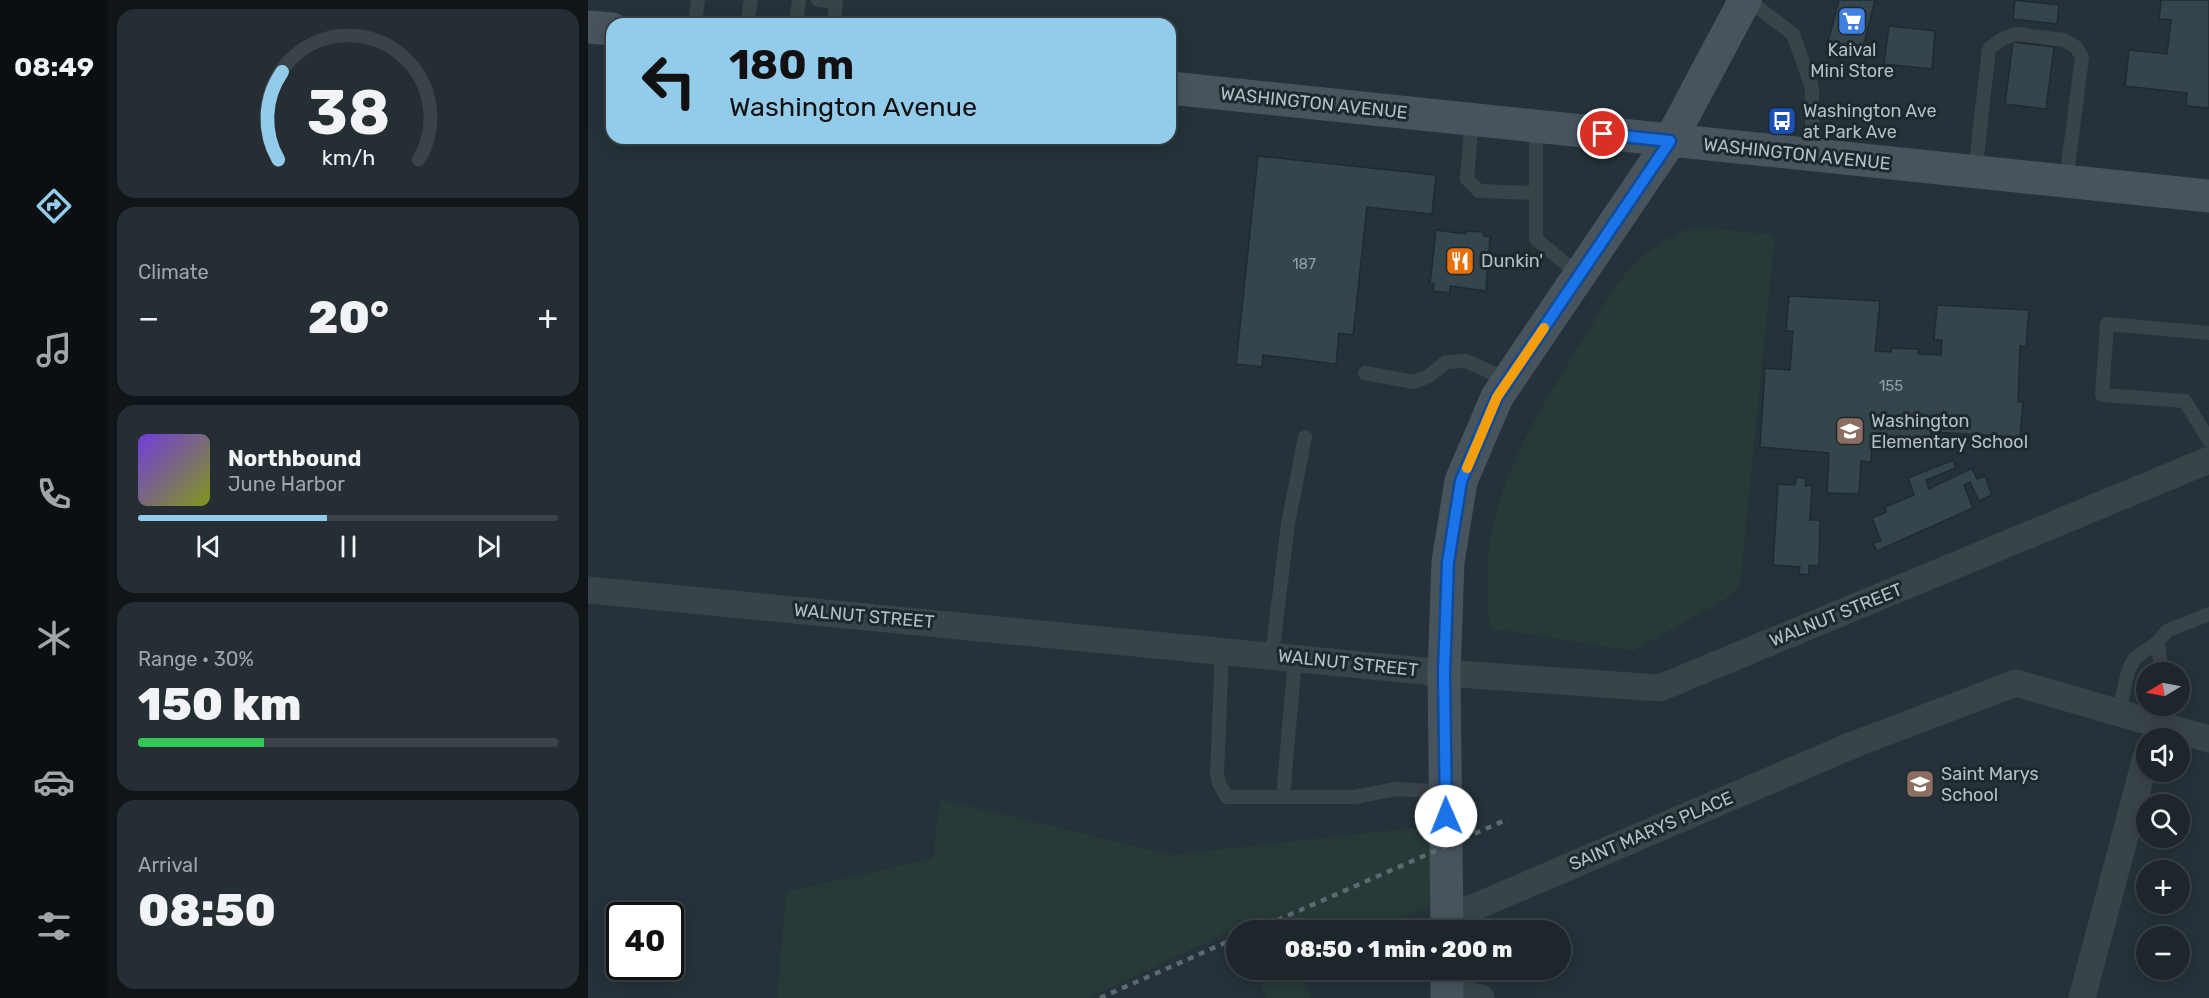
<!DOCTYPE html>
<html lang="en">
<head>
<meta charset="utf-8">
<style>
  :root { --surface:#1c262b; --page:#252e33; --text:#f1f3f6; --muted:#a0a5a9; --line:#3a4347; --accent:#93cbeb }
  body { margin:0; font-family:Rubik,sans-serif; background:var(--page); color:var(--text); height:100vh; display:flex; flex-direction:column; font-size:22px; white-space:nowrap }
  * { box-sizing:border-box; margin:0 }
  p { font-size:20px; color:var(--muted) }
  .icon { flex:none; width:33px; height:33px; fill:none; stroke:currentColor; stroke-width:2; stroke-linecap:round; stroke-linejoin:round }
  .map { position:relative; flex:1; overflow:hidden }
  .drawer { display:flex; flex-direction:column; gap:9px; padding:9px; background:#0f1518; width:480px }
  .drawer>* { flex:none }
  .banner { position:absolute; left:18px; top:18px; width:570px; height:126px; border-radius:18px; box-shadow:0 3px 15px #0003,0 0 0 2px var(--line); background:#93cbeb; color:#111; overflow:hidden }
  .needle { width:39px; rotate:260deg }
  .buttons { position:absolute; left:1548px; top:662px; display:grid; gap:12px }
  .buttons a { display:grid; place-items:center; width:54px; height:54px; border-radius:50%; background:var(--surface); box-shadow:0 3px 15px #0003,0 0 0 2px var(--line); font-size:30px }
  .speed { position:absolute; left:18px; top:902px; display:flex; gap:12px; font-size:30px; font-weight:700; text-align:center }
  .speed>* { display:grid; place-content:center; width:78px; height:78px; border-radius:50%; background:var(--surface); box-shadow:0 3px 15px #0003,0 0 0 2px var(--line); line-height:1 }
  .speed .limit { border:3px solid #111; border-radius:9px; background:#fff; color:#111 }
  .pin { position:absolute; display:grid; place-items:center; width:51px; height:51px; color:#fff; margin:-26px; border:3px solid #fff; border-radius:50%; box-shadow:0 2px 6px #0007 }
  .me { position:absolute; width:66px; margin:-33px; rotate:359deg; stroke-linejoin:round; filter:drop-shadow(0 0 4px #0008) }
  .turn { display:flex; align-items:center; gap:21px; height:126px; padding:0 24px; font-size:27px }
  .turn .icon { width:78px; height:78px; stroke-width:2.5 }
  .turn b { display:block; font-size:42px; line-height:51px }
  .big { font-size:45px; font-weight:800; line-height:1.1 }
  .drawer .widget { flex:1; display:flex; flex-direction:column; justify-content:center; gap:9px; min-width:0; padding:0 21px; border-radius:18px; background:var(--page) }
  .drawer .dial { align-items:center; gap:0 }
  .dial svg { height:156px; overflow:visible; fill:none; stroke:var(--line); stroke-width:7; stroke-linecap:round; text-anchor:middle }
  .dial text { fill:var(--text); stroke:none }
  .song { display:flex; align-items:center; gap:18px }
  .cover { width:72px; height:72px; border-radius:9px; background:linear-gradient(135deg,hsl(260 70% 55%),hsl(70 70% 35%)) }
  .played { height:6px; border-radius:3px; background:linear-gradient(90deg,var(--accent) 45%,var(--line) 45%) }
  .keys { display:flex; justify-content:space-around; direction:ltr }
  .heat { display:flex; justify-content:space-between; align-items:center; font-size:33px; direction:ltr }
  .charge { height:9px; border-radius:4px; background:linear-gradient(90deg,#34c759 30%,var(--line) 0) }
  .trip { position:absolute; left:638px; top:920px; width:345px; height:60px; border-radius:30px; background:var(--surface); box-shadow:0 3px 15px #0003,0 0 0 2px var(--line); font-weight:800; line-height:60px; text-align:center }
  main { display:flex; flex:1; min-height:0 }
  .tab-bar { display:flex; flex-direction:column; width:108px; justify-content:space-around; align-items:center; background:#0b0f11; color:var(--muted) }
  .tab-bar .icon { width:42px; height:42px }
  .tab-bar .selected { color:var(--accent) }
  .tab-bar b { font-size:27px; color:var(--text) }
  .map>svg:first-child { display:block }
  .green { fill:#273a37 }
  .building { fill:#35454c; stroke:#202b30; stroke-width:1.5 }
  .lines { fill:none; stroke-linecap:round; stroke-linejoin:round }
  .lane { stroke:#394449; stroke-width:14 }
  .street { stroke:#394449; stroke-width:27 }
  .secondary { stroke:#47545c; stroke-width:33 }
  .rail { stroke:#5b6970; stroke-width:4.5; stroke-dasharray:6 6; stroke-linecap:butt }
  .route-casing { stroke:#114b97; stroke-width:15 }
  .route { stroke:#1a73e8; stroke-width:10 }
  .slow { stroke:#f59e0b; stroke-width:10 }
  .labels { text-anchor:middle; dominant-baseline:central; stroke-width:6; stroke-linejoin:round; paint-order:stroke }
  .number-label { font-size:15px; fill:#939fa6 }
  .poi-label { font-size:18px; fill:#b4bfc5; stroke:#1e292e; text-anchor:start }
  .street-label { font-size:18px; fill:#b4bfc5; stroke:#1e292e }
</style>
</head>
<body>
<main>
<nav class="tab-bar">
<b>08:49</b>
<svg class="icon selected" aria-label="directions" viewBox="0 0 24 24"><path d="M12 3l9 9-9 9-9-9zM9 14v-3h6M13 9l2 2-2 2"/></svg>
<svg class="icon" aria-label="music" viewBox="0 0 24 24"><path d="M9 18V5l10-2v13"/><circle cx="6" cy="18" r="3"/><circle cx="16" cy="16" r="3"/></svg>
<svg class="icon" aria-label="phone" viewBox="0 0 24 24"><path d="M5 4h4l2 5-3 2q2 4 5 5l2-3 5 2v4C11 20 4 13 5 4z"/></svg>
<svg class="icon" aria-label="climate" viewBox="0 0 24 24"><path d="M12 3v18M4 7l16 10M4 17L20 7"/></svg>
<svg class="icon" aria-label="car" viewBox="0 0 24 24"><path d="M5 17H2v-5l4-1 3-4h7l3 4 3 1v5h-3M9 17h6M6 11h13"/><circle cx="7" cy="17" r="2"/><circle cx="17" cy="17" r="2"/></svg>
<svg class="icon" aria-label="filters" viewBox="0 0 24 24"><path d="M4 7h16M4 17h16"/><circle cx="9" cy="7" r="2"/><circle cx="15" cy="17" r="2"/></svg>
</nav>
<section class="drawer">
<div class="widget dial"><svg viewBox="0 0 100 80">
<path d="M14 69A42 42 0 1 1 86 69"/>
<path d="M14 69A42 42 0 0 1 16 24" stroke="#93cbeb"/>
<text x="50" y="56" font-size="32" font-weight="700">38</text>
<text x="50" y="72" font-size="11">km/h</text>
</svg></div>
<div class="widget"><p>Climate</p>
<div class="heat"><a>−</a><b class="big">20°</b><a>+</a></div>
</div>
<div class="widget">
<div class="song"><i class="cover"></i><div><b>Northbound</b><p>June Harbor</p></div></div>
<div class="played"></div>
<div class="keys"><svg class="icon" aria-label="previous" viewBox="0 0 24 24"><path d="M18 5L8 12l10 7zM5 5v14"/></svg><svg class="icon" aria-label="pause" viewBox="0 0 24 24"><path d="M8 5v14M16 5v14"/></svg><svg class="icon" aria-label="next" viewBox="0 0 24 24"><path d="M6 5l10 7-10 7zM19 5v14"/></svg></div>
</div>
<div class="widget"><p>Range · 30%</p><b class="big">150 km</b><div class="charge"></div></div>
<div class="widget"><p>Arrival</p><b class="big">08:50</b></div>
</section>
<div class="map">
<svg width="1621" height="998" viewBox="0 0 1621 998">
  <rect width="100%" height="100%" fill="#253239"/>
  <path class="green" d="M1103,228L1133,229L1187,235L1152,587L1136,600L1045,651L901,628C900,594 897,557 905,524C922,455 960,395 997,336C1012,312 1026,285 1046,264C1062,247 1082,237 1103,228Z
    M352,799L583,855L851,825L857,900L783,930H657L655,925L501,998H189L198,892L345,858Z
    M669,969H713L723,998H678Z"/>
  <path class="building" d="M1251,0H1287L1274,51L1240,42Z
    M1427,0L1471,5L1469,24L1425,19Z
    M1573,0H1621V108L1598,106L1599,93L1537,86L1541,50L1579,54L1583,20L1571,19Z
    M1301,26L1347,31L1344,69L1296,64Z
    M1425,42L1466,47L1458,109L1417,104Z
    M670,156L848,175L844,214L779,207L765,335L751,333L748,364L675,355L674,367L648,364Z
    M848,230L878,234V231L895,232L896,236L902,237L898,291L862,286V293L845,291L846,284H842Z
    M1201,296L1292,301L1287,351L1303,352L1304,348L1331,349L1330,354L1353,355L1354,340H1346L1349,305L1441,310L1438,347L1432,346L1430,402H1435L1432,437L1343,432V448L1284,444L1283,462L1273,461L1271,494L1239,493L1241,453L1172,447L1177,368L1202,370L1205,331H1198Z
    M1365,460L1368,468L1338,480L1341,489L1384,468L1389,479L1397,476L1404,495L1391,501L1382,482L1376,485L1385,508L1289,551L1285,543L1293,541L1284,518L1298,512L1297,507L1326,495L1320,478Z
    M1208,477L1218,478L1217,486L1224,485L1222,520H1232L1231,566L1221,565V575L1211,574L1212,567L1185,565L1190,484L1207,485Z"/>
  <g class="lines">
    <path class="lane" d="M230,0L247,2
      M1160,0L1205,34L1224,88V156
      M107,24L110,0
      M159,24L163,0
      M208,24L211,0
      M246,24L248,0
      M884,120L879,179L891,191L948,193
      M948,127V239L991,275
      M1387,172L1401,49L1414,39L1428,34L1476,40L1488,47L1494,57L1478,182
      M1621,333L1519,324L1514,395L1597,401L1621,440
      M777,373L826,382L841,376L858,362L878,361L920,380
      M1570,642L1573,672
      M634,651L629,774L631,783L639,797H766L808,789L858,792
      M684,656L700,524L717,437
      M1531,713L1540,671L1547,658L1570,642L1579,631L1621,614
      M695,797L707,658"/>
    <path class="street" d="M0,590L856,673L1072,688L1621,460
      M859,919L1267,744L1428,683L1621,739
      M859,991L893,998
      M1494,998L1558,757"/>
    <path class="secondary" d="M0,27L24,29
      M582,88L1621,196
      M859,930L856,673L860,562L873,481L909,397L1082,141L1157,0
      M859,969V998"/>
    <path class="rail" d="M667,930L920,819
      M512,998L648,938"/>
  </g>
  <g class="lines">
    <g class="route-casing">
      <path id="route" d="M858,816L856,673L860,562L873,481L909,397L1082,141L1015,134"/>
    </g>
    <use href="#route" class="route"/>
    <path class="slow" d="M879,468L909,397L956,328"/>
  </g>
  <defs>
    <g id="supermarket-square" transform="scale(1.5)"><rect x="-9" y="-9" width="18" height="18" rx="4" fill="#3f7fe0" stroke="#1e292e"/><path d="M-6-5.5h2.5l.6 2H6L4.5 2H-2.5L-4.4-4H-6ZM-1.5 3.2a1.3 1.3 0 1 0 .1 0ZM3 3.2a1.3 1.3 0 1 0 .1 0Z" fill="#fff"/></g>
    <g id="bus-square" transform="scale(1.5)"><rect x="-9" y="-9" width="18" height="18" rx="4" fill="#1a4fb4" stroke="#1e292e"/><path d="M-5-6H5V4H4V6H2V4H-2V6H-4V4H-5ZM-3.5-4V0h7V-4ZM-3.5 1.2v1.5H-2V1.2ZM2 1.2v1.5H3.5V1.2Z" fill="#fff"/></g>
    <g id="restaurant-square" transform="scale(1.5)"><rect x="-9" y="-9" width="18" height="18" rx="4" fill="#e8710a" stroke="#1e292e"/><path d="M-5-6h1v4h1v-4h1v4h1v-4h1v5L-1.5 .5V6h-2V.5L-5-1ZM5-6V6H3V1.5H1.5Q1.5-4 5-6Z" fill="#fff"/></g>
    <g id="school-square" transform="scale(1.5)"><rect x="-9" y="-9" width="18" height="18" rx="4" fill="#8d6e63" stroke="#1e292e"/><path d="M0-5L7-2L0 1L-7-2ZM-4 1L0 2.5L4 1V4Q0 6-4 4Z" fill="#fff"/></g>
  </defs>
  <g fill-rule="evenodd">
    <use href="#supermarket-square" x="1264" y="21"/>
    <use href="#bus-square" x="1194" y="121"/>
    <use href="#restaurant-square" x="872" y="261"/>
    <use href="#school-square" x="1262" y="431"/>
    <use href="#school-square" x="1332" y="784"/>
  </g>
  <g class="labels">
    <g class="number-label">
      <text x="716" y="264">187</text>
      <text x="1303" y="386">155</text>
    </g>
    <g class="poi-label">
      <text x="1264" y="50" text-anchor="middle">Kaival<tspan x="1264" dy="21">Mini Store</tspan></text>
      <text x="1215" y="111">Washington Ave<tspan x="1215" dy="21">at Park Ave</tspan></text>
      <text x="893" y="261">Dunkin'</text>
      <text x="1283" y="421">Washington<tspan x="1283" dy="21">Elementary School</tspan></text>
      <text x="1353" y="774">Saint Marys<tspan x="1353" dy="21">School</tspan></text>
    </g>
    <g class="street-label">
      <text transform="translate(726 103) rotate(6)">WASHINGTON AVENUE</text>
      <text transform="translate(1209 154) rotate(6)">WASHINGTON AVENUE</text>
      <text transform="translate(1248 615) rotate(-22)">WALNUT STREET</text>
      <text transform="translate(276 616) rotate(5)">WALNUT STREET</text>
      <text transform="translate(760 663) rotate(6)">WALNUT STREET</text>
      <text transform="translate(1063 831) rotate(-23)">SAINT MARYS PLACE</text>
    </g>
  </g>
</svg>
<div class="buttons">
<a><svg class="needle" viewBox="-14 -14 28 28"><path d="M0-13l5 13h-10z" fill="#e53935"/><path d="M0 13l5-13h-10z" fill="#a0a5a9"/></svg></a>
<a><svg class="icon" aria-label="sound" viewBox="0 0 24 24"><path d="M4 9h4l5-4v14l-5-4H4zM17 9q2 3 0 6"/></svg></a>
<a><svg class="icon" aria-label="search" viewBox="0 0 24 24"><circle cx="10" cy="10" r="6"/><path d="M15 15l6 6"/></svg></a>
<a>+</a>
<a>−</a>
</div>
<div class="speed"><div class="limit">40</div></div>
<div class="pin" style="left:1015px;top:134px;background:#d93025"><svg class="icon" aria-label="arrive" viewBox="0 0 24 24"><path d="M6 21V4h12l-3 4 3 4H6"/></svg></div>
<svg class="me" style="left:858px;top:816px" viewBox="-20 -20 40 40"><circle r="19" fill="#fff"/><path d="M0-13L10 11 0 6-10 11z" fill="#1a73e8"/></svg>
<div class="trip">08:50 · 1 min · 200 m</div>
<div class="banner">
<div class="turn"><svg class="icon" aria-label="left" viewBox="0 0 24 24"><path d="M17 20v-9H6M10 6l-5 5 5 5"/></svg><div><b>180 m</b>Washington Avenue</div></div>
</div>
</div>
</main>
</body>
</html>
